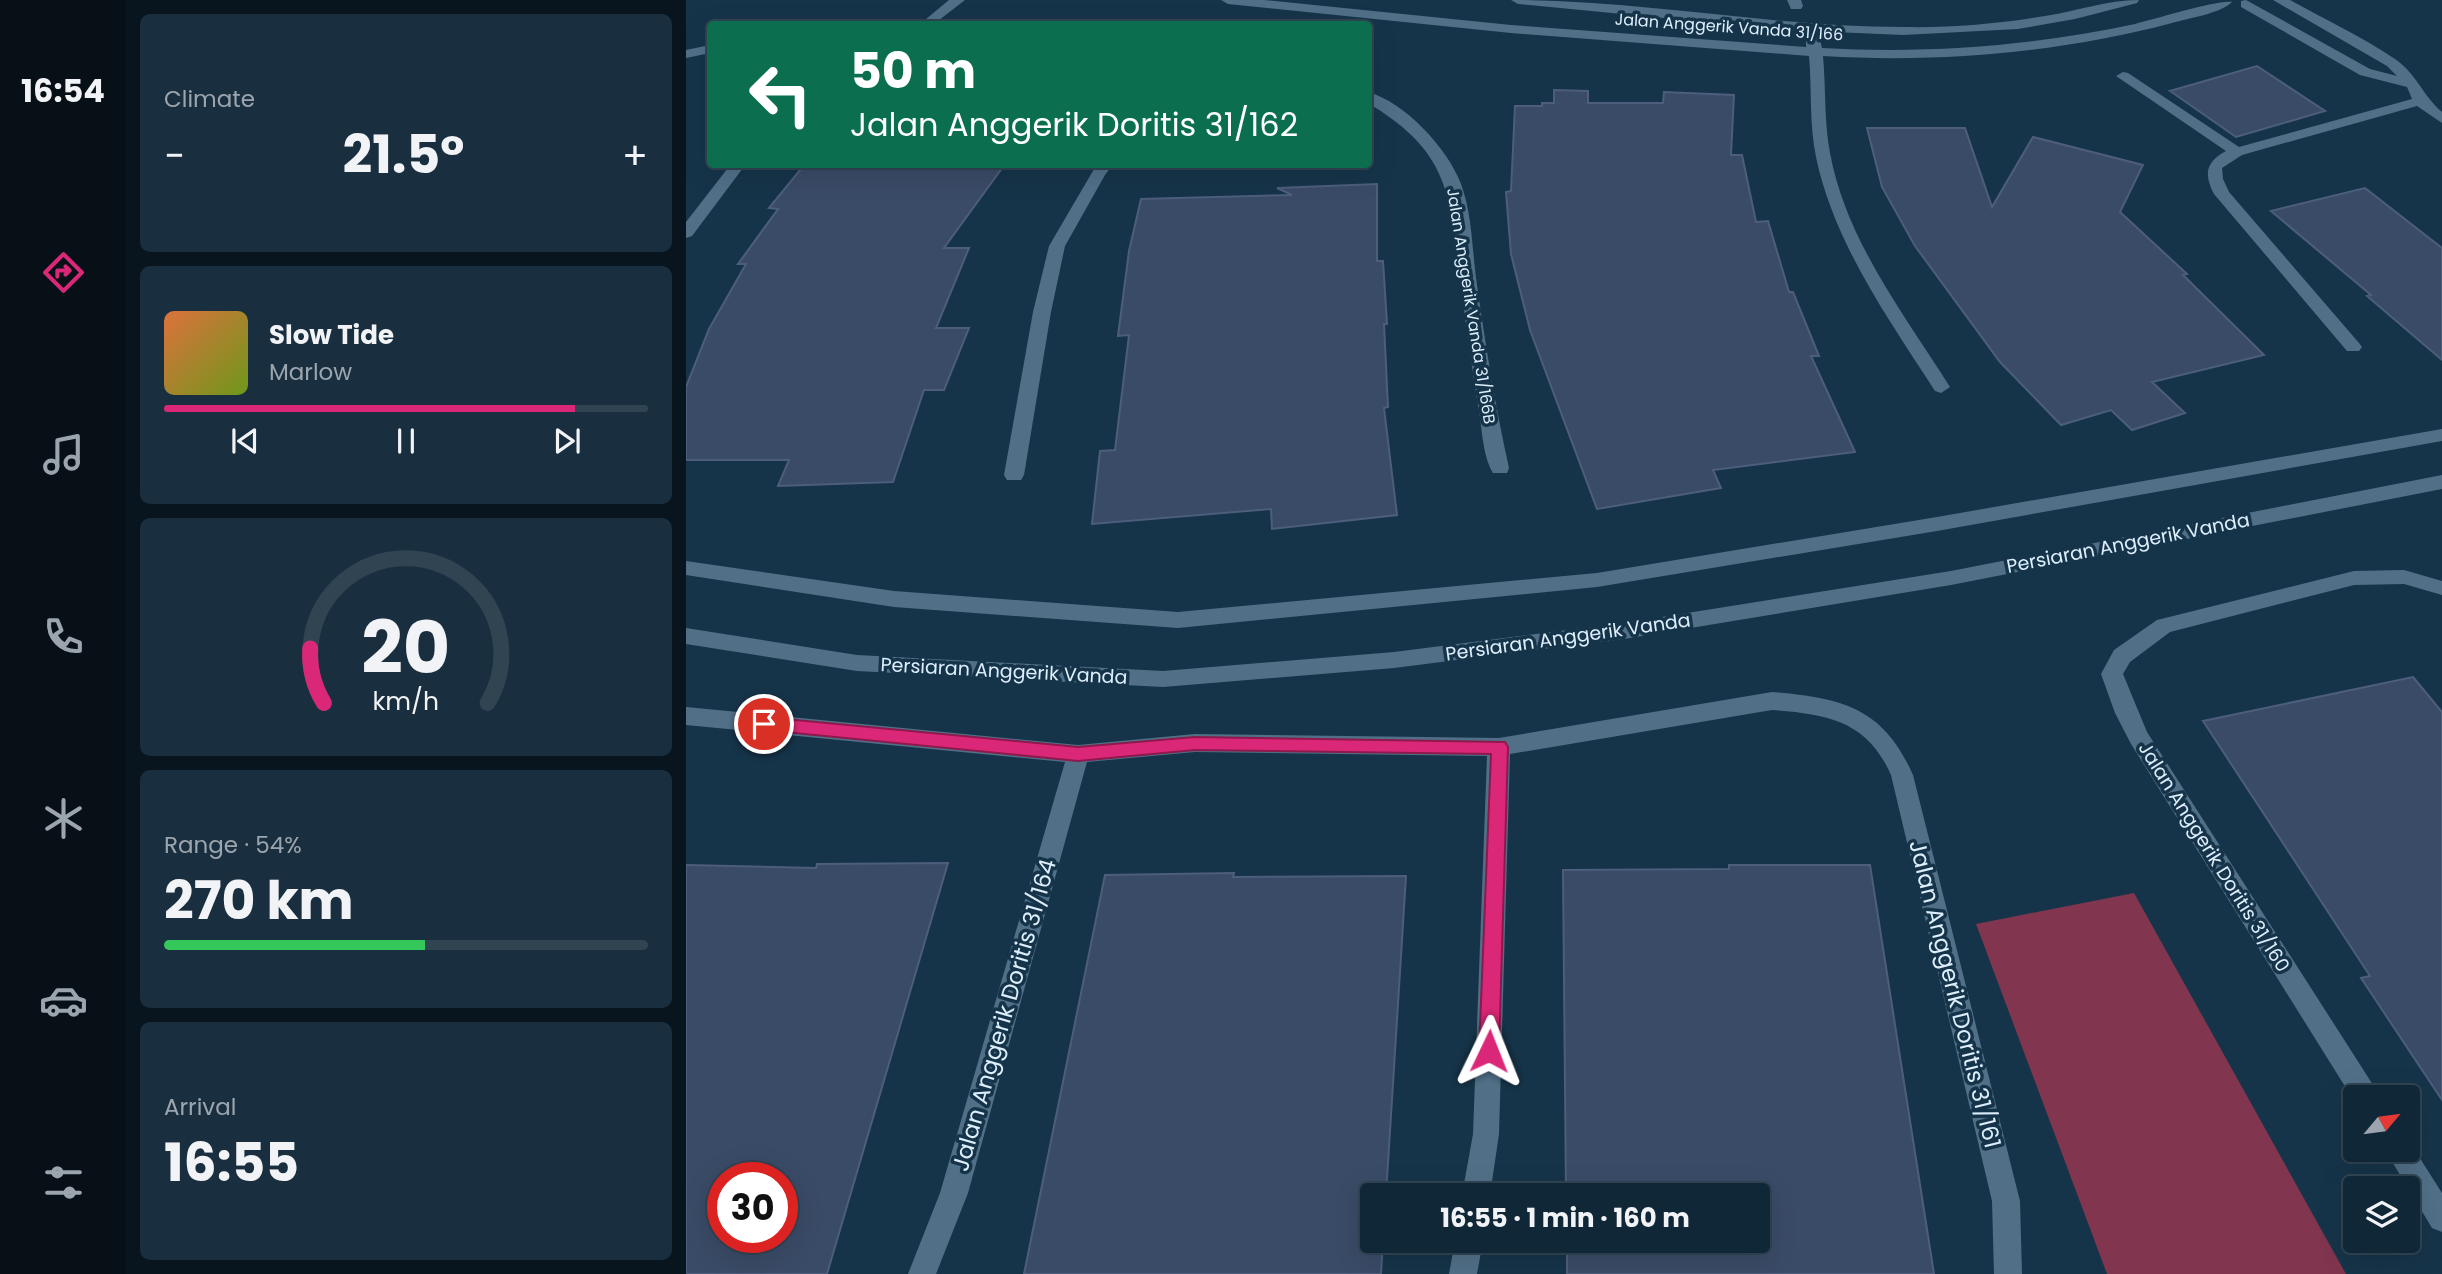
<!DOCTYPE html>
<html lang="en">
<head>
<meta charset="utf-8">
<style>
  :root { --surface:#102737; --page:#192f3f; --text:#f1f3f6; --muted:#9ca5ad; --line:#304452; --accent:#db2777 }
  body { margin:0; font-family:Poppins,sans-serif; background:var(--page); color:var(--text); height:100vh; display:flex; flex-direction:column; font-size:26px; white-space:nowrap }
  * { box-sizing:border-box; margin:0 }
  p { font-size:23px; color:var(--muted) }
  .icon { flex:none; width:38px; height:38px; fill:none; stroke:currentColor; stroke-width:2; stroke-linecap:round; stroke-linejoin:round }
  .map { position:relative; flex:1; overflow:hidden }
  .side { display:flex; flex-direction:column; gap:14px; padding:14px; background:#09151e; width:560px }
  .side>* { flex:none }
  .guide { position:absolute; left:21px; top:21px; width:665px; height:147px; border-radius:7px; box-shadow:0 7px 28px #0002,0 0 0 2px var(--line); background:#0b6e4f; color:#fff; overflow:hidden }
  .needle { width:46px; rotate:61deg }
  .fabs { position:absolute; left:1657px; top:1085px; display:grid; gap:14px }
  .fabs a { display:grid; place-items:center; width:77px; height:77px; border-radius:7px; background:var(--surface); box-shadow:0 7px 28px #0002,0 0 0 2px var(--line); font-size:35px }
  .speed { position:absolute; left:21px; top:1162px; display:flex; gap:14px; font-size:35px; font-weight:700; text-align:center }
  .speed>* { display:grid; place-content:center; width:91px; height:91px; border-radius:50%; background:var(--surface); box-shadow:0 7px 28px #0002,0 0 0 2px var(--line); line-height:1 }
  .speed .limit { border:10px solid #d22; background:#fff; color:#111 }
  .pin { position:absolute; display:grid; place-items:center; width:60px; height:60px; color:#fff; margin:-30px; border:4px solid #fff; border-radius:50%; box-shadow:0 2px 7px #0007 }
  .me { position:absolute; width:77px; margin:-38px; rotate:2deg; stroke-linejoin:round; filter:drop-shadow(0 0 5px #0008) }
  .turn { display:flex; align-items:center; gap:24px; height:147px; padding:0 28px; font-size:32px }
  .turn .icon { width:91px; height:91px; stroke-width:2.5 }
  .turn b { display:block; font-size:49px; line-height:60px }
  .big { font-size:52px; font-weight:700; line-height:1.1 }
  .side .tile { flex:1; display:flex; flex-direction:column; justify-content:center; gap:10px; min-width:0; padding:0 24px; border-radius:10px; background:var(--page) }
  .side .dial { align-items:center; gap:0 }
  .dial svg { height:182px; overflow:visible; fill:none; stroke:var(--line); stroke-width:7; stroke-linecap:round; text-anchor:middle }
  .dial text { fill:var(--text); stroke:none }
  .song { display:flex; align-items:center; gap:21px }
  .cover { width:84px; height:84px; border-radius:10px; background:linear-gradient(135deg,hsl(20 70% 55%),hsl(80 70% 35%)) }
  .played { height:7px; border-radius:4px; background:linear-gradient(90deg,var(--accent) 85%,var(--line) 85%) }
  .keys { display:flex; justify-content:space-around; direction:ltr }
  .heat { display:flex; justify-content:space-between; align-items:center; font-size:38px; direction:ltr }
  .charge { height:10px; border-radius:5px; background:linear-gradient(90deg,#34c759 54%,var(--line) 0) }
  .trip { position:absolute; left:674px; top:1183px; width:410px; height:70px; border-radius:7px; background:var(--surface); box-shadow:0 7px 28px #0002,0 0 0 2px var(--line); font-weight:700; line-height:70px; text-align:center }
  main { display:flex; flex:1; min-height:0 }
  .tab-bar { display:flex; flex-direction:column; width:126px; justify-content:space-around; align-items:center; background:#061016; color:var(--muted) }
  .tab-bar .icon { width:49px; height:49px }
  .tab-bar .current { color:var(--accent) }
  .tab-bar b { font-size:32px; color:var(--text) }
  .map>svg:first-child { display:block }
  .green { fill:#81354e }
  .building { fill:#3a4b67; stroke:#4d5e7c; stroke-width:2; fill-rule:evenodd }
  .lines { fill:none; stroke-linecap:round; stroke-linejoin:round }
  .minor { fill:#517088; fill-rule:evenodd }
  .route { fill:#db2777; stroke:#8e194d; stroke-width:2 }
  .labels { text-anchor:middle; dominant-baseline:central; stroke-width:7; stroke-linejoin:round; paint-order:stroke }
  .far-street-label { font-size:16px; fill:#ddeefc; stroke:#163449 }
  .street-label { font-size:19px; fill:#ddeefc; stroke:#163449 }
  .near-street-label { font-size:23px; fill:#ddeefc; stroke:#163449 }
</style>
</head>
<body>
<main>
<nav class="tab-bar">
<b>16:54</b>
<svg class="icon current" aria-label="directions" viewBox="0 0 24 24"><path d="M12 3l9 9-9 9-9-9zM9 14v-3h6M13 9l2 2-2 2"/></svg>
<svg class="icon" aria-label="music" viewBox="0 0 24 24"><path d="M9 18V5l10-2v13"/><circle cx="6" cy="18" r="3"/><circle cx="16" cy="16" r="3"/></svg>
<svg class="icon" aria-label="phone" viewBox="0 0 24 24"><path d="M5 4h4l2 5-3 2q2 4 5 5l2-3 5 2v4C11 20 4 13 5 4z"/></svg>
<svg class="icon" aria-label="climate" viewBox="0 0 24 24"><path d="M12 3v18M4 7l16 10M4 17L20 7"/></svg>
<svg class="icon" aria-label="car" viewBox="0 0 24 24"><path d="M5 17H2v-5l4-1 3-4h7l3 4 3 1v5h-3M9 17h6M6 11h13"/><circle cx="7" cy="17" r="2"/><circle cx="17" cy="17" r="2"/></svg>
<svg class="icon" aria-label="filters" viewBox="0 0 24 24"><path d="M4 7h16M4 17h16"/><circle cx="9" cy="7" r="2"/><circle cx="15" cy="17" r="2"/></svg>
</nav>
<section class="side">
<div class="tile"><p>Climate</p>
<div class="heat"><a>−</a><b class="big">21.5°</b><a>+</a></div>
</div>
<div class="tile">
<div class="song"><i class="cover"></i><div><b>Slow Tide</b><p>Marlow</p></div></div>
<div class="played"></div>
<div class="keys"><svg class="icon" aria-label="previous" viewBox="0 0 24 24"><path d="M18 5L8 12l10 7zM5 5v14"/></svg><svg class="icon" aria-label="pause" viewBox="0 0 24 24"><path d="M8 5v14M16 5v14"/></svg><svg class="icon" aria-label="next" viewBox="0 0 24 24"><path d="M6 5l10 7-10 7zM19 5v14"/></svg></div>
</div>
<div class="tile dial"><svg viewBox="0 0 100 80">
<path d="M14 69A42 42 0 1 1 86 69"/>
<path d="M14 69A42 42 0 0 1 8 45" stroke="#db2777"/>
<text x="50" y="56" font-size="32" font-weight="700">20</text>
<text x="50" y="72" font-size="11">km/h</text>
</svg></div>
<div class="tile"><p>Range · 54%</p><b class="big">270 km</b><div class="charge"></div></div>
<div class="tile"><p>Arrival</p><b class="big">16:55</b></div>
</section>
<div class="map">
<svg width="1756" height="1274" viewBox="0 0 1756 1274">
  <rect width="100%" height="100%" fill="#163449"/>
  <path class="green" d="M1448,893L1660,1274H1421L1290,924Z"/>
  <path class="building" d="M1571,66L1639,111L1550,137L1484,91Z
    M868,90L902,91V103H977L978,92L1048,95L1045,155H1056L1070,222L1082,221L1103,292H1107L1133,356H1125L1169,452L1027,470L1035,488L911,509L844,330L825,254L820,192L825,191L829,106H856V103H868Z
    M1181,128H1279L1306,207L1347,137L1457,165L1434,212L1501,274L1497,275L1578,355L1466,382L1499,413L1446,430L1425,410L1375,425L1314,362L1229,246L1196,187Z
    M119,164H319L258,248H283L250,328H283L258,390H238L207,482L92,486L103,460H0V387L23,329L60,264H52L92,209L83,208Z
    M691,184V261H697L701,324H698L702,407L698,408L711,515L586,529L585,509L406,524L414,451L429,450L443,335L432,336L443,251L455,199L606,195L591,188Z
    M1679,188L1756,248V360L1681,296L1685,295L1585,211Z
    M1727,677L1756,712V1100L1675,978L1684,976L1517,721Z
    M262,863L141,1274H0V865L130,868L131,864ZM37,1178H96V1237H37Z
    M1043,865H1184L1248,1274H881V1241H1071V1195H880L877,870L1043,869Z
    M548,873L547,877L720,876L700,1195H686V1241H697L695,1274H338L419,875Z"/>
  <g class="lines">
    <path class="minor" d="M263,0H279L248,24H234Z
      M535,0H578L825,25L1120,47V38L1127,34L1134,38L1136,48C1241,54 1346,46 1449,24C1470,19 1530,0 1546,2C1533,14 1503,18 1486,23C1372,53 1254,63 1137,56C1140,89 1138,121 1144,153C1160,240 1218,314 1264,387L1255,393L1249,391C1202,318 1148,243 1130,157C1123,124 1126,89 1123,56L825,33L542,4Z
      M825,0C956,0 1086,27 1217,27C1264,28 1312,24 1359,16C1391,11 1421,0 1453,0L1451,3L1389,19L1332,29L1217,35L1102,30L832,4Z
      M1101,0H1115L1117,6L1115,9H1105Z
      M1560,0L1684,69L1711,76L1701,66L1587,0H1604C1638,19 1677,37 1709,59C1730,73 1737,96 1756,112V123L1731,106L1556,155L1536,168L1537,179L1543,192L1673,343L1676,347L1673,351H1661L1528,194C1518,175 1519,162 1540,151L1430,76L1437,72L1442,73L1553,147L1726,99L1721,87L1674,75L1555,7V1Z
      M24,45V53L0,58V50Z
      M682,92C719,102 762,149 775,184C786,214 786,247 790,278C799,342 809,405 823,468L821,473H807C796,455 796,425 792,405C785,363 779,320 774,277C763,191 763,152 682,103Z
      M45,164H60L6,236L0,238V222Z
      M411,164H427L419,175L379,246L365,312L338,475L335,480H321L318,475L347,312L363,246Z
      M1756,429V441L1251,531L911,587L492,628L208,607L0,575V561L208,591L492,612L911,573L1251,517Z
      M1756,475V489L1265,585L938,639L708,668L477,687L171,671L0,644V628L171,655L477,671L708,652L938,623L1265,571Z
      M1718,570L1756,581V595L1718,584L1668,585L1484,632L1444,662L1437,674L1461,732L1689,1088L1693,1097H1670V1104L1445,744L1429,713L1415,674L1428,650L1471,620L1668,571Z
      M1086,692C1156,698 1197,707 1227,775L1334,1201L1336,1274H1308L1306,1201L1205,775C1181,720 1140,714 1086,710L824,754L813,1134L804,1195H776L787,1134L801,756L509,752L401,762L282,1193L250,1274H222L254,1193L379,762L0,725V707L392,745L509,734L813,738Z
      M1723,1141L1756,1193V1232L1746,1228L1699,1150H1722Z
      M769,1241H797L791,1274H763Z"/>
  </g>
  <path class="route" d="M78,717L392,747L509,737L819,742L822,747L813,1051L810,1058L803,1060L796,1058L793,1051L805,754L509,750L392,761L78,730L72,728L70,724L72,719Z"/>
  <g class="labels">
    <g class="far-street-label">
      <text transform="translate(1043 27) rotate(4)">Jalan Anggerik Vanda 31/166</text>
      <text transform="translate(785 306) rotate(81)">Jalan Anggerik Vanda 31/166B</text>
    </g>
    <g class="street-label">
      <text transform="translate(1442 543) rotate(-11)">Persiaran Anggerik Vanda</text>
      <text transform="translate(882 637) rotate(-8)">Persiaran Anggerik Vanda</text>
      <text transform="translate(318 671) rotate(3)">Persiaran Anggerik Vanda</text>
      <text transform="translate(1528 857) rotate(58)">Jalan Anggerik Doritis 31/160</text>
    </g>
    <g class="near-street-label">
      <text transform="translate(1269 994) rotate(76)">Jalan Anggerik Doritis 31/161</text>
      <text transform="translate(318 1015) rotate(-74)">Jalan Anggerik Doritis 31/164</text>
    </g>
  </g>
</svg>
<div class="fabs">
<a><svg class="needle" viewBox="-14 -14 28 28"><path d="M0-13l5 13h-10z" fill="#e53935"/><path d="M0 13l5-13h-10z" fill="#9ca5ad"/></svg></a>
<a><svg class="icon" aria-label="layers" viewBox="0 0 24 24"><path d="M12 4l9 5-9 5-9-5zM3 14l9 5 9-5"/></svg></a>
</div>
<div class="speed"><div class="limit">30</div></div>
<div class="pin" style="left:78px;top:724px;background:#d93025"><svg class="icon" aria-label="arrive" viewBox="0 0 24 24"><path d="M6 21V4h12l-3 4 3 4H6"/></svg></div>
<svg class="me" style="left:803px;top:1051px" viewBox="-20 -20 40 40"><path d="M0-17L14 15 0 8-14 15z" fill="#db2777" stroke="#fff" stroke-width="4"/></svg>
<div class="trip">16:55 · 1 min · 160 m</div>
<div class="guide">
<div class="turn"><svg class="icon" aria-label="left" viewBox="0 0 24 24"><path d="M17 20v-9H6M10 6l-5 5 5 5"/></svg><div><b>50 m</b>Jalan Anggerik Doritis 31/162</div></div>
</div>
</div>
</main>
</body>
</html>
